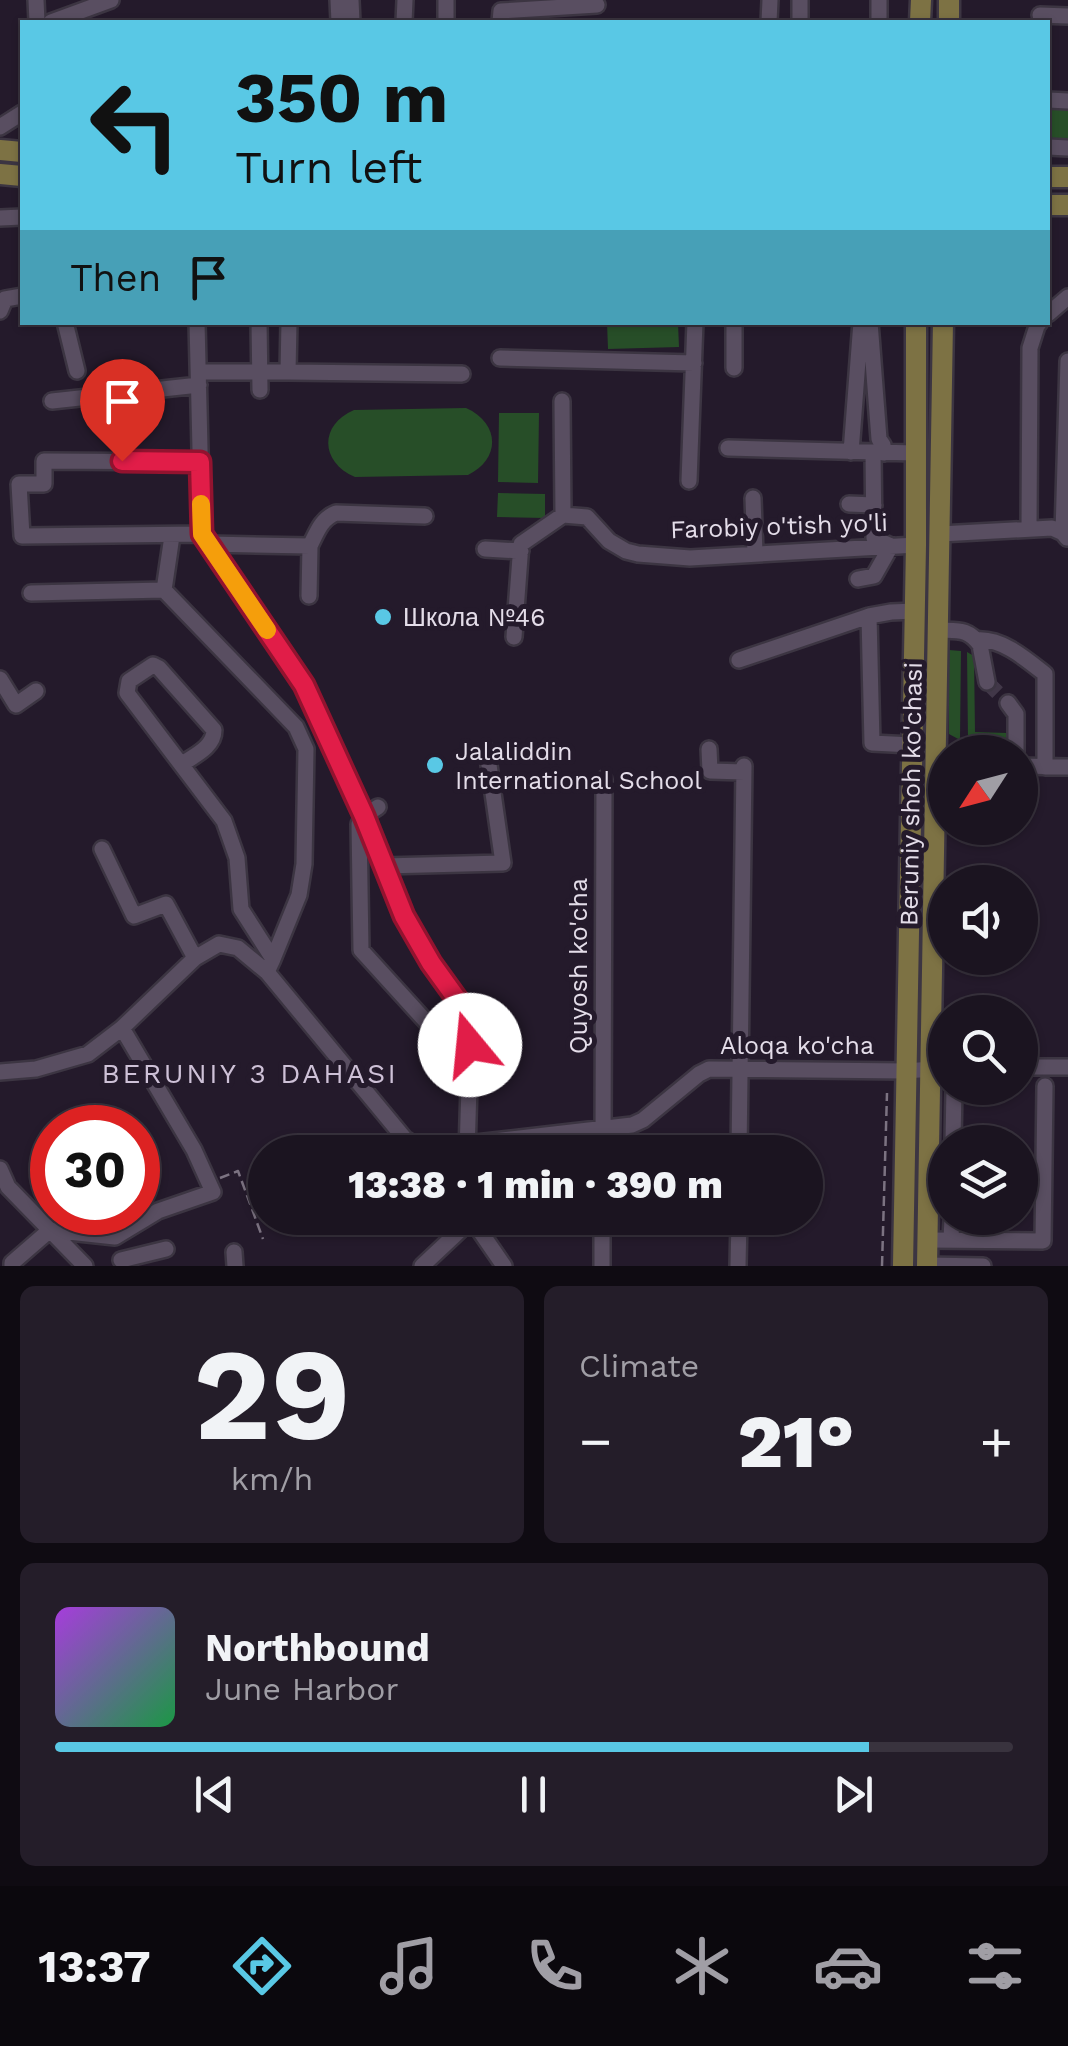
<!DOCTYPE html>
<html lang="en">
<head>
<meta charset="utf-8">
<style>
  :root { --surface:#1b1420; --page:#241d29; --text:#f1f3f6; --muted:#a09ea5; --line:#39333e; --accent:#59c8e5 }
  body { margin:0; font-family:"Work Sans",sans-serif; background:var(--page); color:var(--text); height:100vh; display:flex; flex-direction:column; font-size:38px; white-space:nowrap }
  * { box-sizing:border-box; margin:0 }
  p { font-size:32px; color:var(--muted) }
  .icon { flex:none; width:55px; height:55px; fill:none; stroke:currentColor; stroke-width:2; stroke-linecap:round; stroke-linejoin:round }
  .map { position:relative; height:1266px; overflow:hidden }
  .panel { display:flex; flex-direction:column; gap:20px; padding:20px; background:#0f0b12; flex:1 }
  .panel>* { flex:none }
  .hud { position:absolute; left:20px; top:20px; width:1030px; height:305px; border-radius:0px; box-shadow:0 2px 8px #0004,0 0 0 2px var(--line); background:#59c8e5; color:#111; overflow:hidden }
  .needle { width:65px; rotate:234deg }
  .fabs { position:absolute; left:928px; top:735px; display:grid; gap:20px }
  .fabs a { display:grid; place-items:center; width:110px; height:110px; border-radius:50%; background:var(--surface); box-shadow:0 2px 8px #0004,0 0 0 2px var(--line); font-size:50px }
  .speed { position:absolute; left:30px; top:1105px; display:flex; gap:20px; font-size:50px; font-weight:700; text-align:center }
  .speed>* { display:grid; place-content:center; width:130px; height:130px; border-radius:50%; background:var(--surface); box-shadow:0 2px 8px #0004,0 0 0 2px var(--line); line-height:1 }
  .speed .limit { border:15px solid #d22; background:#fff; color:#111 }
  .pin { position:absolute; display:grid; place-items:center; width:85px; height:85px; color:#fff; margin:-102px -42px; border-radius:50% 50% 50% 0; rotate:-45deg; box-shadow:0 0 10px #0007 }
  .pin .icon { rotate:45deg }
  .me { position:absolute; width:110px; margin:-55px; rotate:343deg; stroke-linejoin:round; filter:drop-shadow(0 0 8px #0008) }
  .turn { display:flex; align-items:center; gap:35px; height:210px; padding:0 50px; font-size:45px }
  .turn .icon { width:130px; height:130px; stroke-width:2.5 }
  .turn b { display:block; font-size:70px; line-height:85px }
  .then { display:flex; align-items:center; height:95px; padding:0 50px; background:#0003; gap:20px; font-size:38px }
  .big { font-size:75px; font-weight:800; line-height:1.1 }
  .panel .widget { flex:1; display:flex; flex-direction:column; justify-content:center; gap:15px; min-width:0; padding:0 35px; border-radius:15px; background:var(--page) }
  .panel .dial { align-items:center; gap:0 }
  .dial b { font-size:130px; line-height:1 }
  .song { display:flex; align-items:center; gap:30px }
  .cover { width:120px; height:120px; border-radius:15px; background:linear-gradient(135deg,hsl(280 70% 55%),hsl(140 70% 35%)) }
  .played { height:10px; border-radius:5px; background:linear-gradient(90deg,var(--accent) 85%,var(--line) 85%) }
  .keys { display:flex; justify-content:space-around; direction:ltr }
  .heat { display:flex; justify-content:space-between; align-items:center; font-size:55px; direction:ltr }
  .panel .tiles { flex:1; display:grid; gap:20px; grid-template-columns:1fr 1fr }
  .widget:last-child { grid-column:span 2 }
  .trip { position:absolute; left:248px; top:1135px; width:575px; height:100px; border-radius:50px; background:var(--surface); box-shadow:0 2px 8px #0004,0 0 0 2px var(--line); font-weight:800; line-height:100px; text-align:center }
  .menu { display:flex; height:160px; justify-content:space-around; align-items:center; background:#0b080d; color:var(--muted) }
  .menu .icon { width:70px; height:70px }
  .menu .active { color:var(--accent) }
  .menu b { font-size:45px; color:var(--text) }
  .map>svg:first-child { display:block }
  .green { fill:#274e28 }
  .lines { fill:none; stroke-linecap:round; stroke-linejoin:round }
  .minor-tunnel { stroke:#413748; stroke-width:15; stroke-dasharray:15 8; stroke-linecap:butt }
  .minor-casing { stroke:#3c3542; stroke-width:20 }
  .major-casing { stroke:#3c3542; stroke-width:25 }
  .path { stroke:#7c7382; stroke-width:2.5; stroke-dasharray:10 5; stroke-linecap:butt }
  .minor { stroke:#594e61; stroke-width:15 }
  .major { stroke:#7d7244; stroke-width:20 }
  .route-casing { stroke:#92132f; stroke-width:25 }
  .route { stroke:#e11d48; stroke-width:18 }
  .slow { stroke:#f59e0b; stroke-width:18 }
  .poi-dot { fill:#59c8e5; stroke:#241a2b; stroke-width:4 }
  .labels { text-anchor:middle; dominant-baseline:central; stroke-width:10; stroke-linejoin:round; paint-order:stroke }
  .street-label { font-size:25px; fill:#e4dde9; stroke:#241a2b }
  .poi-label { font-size:25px; fill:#e4dde9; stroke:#241a2b; text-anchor:start }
  .neighbourhood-label { font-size:28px; letter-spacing:2.5px; fill:#cec1d7; stroke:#241a2b }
</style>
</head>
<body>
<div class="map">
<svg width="1068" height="1266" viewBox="0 0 1068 1266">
  <rect width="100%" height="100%" fill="#241a2b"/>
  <path class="green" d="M1048,105H1068V140L1048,139Z
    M607,323H678L679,347L608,349Z
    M466,408C500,423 501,459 468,475L355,477C320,462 319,425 354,410Z
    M499,413H539L538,483L498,482Z
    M498,493L545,494V518L497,517Z
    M949,650L961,651L960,740L949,734Z
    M967,652L974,656L975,732L1007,733V741H968Z"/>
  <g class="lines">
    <path class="minor-tunnel" d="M987,682L1008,703"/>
    <g class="minor-casing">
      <path id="minor" d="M36,0L37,22
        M338,0L339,22
        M351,0L352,22
        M879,0V22
        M1040,15L1068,16
        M51,22L111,0
        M404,22L405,0
        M446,22V0
        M500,22L501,11L597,5
        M769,22L770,0
        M800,22V0
        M1048,100L1068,101
        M0,127L22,113
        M1048,147L1068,148
        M0,218L22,217
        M0,311L5,299L22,296
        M1048,314L1068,297
        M65,322L77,371
        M197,322L202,534L304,685L364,816L404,916L431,963L471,1021L467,1152
        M259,322L260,390
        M734,322V368
        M870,322L879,439L883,445L884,453
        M500,358L694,363
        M199,372H288L289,322
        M288,372L462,374
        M52,401L199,385
        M562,401L563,515
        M728,448L915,453
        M851,452L861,322
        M200,462L44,461V484H19L22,536L202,534
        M689,481L695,322
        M753,498L755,553
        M849,504L874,505
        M1029,528L1030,348L1037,326L1040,322
        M1063,533L1068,361
        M940,534L1052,528L1063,533L1067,538
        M208,544L310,546C317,532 321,519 336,513L425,516
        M485,549L521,551
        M858,579L874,576L891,546L874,538L873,452
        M164,590L172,536
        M31,593L164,590L296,727L306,749L304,864L299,895L273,959
        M309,596L310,546
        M869,616L872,743L912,745
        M938,630C958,631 968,628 980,645L987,682
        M514,637L521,544L563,515L587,517L609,541L626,551L638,554L690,558L916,545
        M977,640C1002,638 1026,659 1045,674V767
        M739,660L869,616L891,612L915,611
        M0,679L16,705L36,691
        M1008,703L1016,714V752
        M709,749L710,771L744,772
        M182,764C195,755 214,747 214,730L159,668L153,665L129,681L127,693L224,821L237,858L241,909L273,959L267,972L405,1139L425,1152
        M1020,766L1068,767
        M378,807L364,816L359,824L361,950L470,1070
        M102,849L134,916L166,904L195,958
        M384,866L503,863L487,751
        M1020,1067H1068
        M0,1072L36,1069L88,1054L122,1028L195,958L219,944L238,948L267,972
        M953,1142L954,1088
        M467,1144L632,1125L643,1120L699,1074L709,1069L906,1071L945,1068
        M390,1152L405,1139
        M603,1152L604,779
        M739,1152L744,766
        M0,1169L8,1187L85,1266
        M471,1218L504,1266
        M50,1230L115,1237L158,1211L213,1192L194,1150L122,1028
        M951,1239L952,1218
        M928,1240L1043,1241L1045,1086
        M234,1252L235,1266
        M121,1260L166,1249
        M927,1265L983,1266
        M12,1266V1263L50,1230
        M422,1266L471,1220
        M602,1266V1218
        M738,1266L739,1218"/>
    </g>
    <g class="major-casing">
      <path id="major" d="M920,22L921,0
        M949,22V0
        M0,150L22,152
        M0,174L22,176
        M1048,177H1068
        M1048,205H1068
        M903,1266L916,545V322
        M927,1266L943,322"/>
    </g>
    <path class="path" d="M220,1178L238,1171L263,1239
      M882,1266L887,1093"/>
    <use href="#minor" class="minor"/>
    <use href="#major" class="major"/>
  </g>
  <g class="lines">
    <g class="route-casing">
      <path id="route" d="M122,461L200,462L202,534L304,685L364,816L404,916L431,963L472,1020L470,1045"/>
    </g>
    <use href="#route" class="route"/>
    <path class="slow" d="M201,504L202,534L267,630"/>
  </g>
  <g class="poi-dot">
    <circle cx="383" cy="617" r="10"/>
    <circle cx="435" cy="765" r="10"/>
  </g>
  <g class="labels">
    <g class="street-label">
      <text transform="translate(779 526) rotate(-2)">Farobiy o'tish yo'li</text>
      <text transform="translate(911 794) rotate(-89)">Beruniy shoh ko'chasi</text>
      <text transform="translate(578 966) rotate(-90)">Quyosh ko'cha</text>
      <text x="797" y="1045">Aloqa ko'cha</text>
    </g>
    <g class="poi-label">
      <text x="403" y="617">Школа №46</text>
      <text x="455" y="751">Jalaliddin<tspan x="455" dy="29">International School</tspan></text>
    </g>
    <g class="neighbourhood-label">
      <text x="250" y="1073">BERUNIY 3 DAHASI</text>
    </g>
  </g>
</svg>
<div class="fabs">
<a><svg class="needle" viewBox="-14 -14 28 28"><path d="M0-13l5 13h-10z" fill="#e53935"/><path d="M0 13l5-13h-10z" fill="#a09ea5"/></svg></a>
<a><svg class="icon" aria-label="sound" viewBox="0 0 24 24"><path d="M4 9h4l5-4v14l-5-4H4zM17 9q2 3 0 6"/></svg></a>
<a><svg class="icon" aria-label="search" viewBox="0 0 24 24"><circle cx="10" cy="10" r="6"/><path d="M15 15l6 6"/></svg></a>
<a><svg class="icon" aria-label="layers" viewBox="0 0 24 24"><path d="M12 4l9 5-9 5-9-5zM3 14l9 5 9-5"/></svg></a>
</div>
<div class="speed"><div class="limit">30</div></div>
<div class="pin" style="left:122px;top:461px;background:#d93025"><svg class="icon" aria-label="arrive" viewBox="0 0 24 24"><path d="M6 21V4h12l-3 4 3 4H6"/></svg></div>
<svg class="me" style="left:470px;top:1045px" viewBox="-20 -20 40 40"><circle r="19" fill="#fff"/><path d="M0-13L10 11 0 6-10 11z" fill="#e11d48"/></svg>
<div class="trip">13:38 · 1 min · 390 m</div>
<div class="hud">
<div class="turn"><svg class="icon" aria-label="left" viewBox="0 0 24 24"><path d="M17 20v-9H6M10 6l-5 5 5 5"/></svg><div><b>350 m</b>Turn left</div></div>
<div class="then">Then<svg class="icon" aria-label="arrive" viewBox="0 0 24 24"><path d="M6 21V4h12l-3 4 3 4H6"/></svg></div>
</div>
</div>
<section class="panel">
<div class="tiles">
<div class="widget dial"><b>29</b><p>km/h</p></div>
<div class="widget"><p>Climate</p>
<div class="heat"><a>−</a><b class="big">21°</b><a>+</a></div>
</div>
<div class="widget">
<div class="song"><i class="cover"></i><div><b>Northbound</b><p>June Harbor</p></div></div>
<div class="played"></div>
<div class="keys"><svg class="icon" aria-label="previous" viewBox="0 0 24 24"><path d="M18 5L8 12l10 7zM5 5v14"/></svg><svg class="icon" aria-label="pause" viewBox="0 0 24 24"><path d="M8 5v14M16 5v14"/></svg><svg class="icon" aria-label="next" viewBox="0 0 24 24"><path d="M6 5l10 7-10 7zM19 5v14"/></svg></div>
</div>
</div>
</section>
<nav class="menu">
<b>13:37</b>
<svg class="icon active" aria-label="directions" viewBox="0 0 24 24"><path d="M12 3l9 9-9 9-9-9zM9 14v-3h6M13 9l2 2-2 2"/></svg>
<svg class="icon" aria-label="music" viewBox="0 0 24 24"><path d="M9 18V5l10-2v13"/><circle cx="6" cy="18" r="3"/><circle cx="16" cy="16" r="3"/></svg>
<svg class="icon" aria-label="phone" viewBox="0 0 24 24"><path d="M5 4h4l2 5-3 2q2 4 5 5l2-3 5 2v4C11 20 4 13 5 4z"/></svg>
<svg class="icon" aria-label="climate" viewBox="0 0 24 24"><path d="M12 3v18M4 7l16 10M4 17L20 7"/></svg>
<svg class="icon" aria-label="car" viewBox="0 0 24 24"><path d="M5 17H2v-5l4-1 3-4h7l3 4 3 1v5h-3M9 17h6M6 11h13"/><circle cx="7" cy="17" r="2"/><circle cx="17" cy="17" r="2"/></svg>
<svg class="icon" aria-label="filters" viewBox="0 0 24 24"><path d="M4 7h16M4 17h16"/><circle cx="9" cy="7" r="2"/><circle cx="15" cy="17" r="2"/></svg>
</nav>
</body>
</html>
